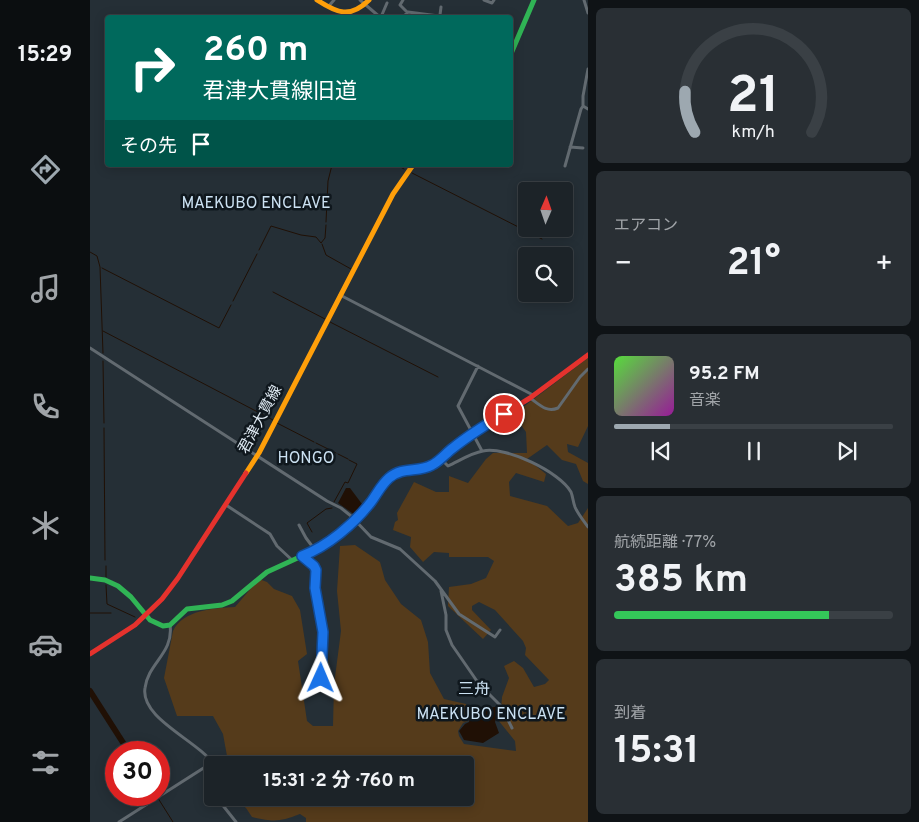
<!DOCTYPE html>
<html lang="ja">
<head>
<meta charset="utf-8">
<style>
  :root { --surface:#1c2328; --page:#292f34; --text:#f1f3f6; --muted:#a0a4a8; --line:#3a4045; --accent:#9da8b0 }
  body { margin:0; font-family:Overpass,"Noto Sans JP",sans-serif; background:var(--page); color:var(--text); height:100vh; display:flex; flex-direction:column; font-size:19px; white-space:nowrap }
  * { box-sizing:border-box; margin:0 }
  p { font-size:16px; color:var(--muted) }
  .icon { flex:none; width:28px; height:28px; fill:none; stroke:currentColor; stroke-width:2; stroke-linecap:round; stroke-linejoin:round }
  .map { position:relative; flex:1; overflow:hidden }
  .drawer { display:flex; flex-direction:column; gap:8px; padding:8px; background:#0f1316; width:331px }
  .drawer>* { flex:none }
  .hud { position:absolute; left:15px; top:15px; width:408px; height:152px; border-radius:5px; box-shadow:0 2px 12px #0003,0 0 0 1px var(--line); background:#00695c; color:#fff; overflow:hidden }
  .needle { width:32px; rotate:2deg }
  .tools { position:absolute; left:428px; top:182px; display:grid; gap:10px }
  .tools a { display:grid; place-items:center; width:55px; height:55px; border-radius:5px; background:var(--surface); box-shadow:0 2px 12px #0003,0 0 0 1px var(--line); font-size:25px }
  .speed { position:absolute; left:15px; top:741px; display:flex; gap:10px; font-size:25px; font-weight:700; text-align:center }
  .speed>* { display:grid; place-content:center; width:65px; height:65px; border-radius:50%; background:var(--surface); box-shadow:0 2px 12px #0003,0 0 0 1px var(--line); line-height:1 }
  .speed .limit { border:8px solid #d22; background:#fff; color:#111 }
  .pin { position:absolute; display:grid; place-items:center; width:42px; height:42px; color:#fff; margin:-21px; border:2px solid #fff; border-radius:50%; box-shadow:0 1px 5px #0007 }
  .me { position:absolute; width:55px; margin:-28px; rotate:1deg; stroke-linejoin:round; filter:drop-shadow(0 0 4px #0008) }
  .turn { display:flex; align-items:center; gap:18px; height:105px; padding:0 15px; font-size:22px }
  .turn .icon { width:65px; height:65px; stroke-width:2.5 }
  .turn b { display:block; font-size:35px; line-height:42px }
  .then { display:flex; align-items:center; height:48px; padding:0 15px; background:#0003; gap:10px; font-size:19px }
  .big { font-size:38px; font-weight:700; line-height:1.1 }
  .drawer .widget { flex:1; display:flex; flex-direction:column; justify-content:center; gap:8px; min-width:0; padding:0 18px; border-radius:8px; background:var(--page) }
  .drawer .dial { align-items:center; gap:0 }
  .dial svg { height:130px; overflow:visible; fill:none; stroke:var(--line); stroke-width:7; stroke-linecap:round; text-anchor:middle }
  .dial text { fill:var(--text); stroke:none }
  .song { display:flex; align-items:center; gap:15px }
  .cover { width:60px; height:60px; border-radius:8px; background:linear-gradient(135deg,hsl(110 70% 55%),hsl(300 70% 35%)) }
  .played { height:5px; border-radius:2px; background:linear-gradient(90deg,var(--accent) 20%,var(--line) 20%) }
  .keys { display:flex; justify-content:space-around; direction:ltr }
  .heat { display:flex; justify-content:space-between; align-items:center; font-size:28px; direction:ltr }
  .charge { height:8px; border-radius:4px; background:linear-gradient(90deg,#34c759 77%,var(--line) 0) }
  .trip { position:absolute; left:114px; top:756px; width:270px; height:50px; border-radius:5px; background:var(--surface); box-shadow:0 2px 12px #0003,0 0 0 1px var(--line); font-weight:700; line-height:50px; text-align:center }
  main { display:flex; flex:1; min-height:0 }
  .menu { display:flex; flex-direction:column; width:90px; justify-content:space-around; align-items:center; background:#0b0e10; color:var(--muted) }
  .menu .icon { width:35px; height:35px }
  .menu .active { color:var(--accent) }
  .menu b { font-size:22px; color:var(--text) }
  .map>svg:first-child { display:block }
  .green { fill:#553b1b }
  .water { fill:#201005 }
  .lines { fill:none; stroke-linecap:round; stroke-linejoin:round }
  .stream { stroke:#201005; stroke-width:1 }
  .river { stroke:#201005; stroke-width:6 }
  .street { stroke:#626a70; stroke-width:3 }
  .fast { stroke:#30b455; stroke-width:5 }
  .slow { stroke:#ff9f0a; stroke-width:5 }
  .jam { stroke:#e5322d; stroke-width:5 }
  .route-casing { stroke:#114b97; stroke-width:12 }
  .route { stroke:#1a73e8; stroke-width:9 }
  .labels { text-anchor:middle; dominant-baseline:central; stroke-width:5; stroke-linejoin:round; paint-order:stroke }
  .street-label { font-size:15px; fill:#dee9f2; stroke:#0f171d }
  .neighbourhood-label { font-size:16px; fill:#cce2f3; stroke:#0f171d }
</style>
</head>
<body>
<main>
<nav class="menu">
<b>15:29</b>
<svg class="icon active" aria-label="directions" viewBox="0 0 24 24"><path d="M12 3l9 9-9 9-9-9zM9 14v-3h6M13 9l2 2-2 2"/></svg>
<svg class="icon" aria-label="music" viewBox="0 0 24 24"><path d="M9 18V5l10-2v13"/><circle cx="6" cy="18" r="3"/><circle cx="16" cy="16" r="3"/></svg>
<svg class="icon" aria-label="phone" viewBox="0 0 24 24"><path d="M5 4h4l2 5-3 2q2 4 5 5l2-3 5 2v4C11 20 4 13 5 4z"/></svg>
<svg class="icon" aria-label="climate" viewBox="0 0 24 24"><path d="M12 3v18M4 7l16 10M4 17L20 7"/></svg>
<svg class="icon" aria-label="car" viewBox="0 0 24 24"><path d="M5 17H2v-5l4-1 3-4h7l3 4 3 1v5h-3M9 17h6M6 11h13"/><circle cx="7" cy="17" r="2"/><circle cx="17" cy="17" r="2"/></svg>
<svg class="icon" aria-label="filters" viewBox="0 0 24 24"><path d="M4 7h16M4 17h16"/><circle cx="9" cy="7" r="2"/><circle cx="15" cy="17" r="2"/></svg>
</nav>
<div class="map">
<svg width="498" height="822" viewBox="0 0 498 822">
  <rect width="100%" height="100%" fill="#252f36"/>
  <path class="green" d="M498,358V426L488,447L477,444L478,452L498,463V484L493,481L486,464L472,460L457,445L437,459L456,474L454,482L426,473L419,482L420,496L457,506L478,526L488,523L498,508V822H216V818L210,814C189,822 184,822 162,817L156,808L144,798H375V765H152L137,756L133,734L123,716H87L74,678L83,631C93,610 124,608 145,607L169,579L177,582L184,589L202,596L210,610L217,654L208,661L217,721L223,726H243L244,685L251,631L247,591L250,546L265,545L290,562L295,580L311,604L331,620L338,642L340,673L354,699L376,704L379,713L378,721L373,723L368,731L369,736L374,744L426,751L425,741L408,720L411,710L412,697L419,678L414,666L424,661L433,668L444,687L455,684L459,680L435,655L436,648L433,641L405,610L389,602L382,606V610L401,630L393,639L358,606L359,587L381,584L396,578L404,561L398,557H359V553L344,552L333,562L320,547L321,537L303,530L305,522L308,520L307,513L324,482L346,492H359V476L378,483L396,459L403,453H437L436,432L428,421L401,428L402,415L432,408Z"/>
  <path class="water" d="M256,488H260L272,504V507L265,515L248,503Z
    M410,706L405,722L409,733L393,743L374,740L369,731L375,724L379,722L382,711Z"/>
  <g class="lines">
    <path class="stream" d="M307,165L314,169
      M322,173L452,239
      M236,222L238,181L242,165
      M232,244L236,255L261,269
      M169,250L181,226L211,235L226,237L231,243L235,238L236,225
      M0,252L7,256L10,267L13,353
      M12,268L129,328L141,305
      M183,292L235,319
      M143,301L167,254
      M240,322L348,377
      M13,331L183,420
      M13,361L14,423
      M187,423L224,442
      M14,428L15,560
      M226,443L246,453
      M248,454L258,459
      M244,502L255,482L258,483L267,464L259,460
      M222,532L217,523L236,509L242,508
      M16,566V577
      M16,585L17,604L45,617
      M0,613H21
      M66,795L83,822"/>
    <path class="river" d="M0,691L39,752"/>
    <path class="street" d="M270,0L291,18
      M313,0L310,5L317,12
      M394,0L402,3L404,0
      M494,0L498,13
      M238,7L244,0
      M350,15L351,7
      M291,17L297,3
      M312,18L318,12L364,18
      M498,69L493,96V106L498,109
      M480,147L493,148
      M475,166L491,109L493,106
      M250,295L443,395
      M0,348L237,501L251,508L261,516L281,537L310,549L345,581L369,614L405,637L410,630
      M388,366L368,406L392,451
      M440,398C449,404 456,413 468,408L490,377L498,369
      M351,459L358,466C369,461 381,453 393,451C416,446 470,472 481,492C483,497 483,502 485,507C488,514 493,520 498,527
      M136,505L180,534L187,546L202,560
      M209,525L216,538L225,550
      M212,557L225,566L226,570L225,588L233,633L231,678L221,676L220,683
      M351,591L356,615V630L362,645L389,684L411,706L422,728
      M80,625C84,653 58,663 55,688C50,719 109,741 124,765
      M127,798L146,822
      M29,822L123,762"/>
    <path class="fast" d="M420,56L444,0
      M0,578L15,580L28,586L41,597L60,620L73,626L80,625L97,609L132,605L142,601L177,572L225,550L259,525L265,518"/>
    <path class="slow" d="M227,0C247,13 260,19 279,0
      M156,473L169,453L303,194L323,165"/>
    <path class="jam" d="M265,518L281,502L298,478L313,470L335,468L344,464L383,433L440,398L498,355
      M0,654L45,625L72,599L88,578L156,473"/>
  </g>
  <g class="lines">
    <g class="route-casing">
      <path id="route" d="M231,678L233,632L225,588L226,570L224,566L212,556C238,546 264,524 281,502C287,494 291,485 299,478C313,466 328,473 342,465C350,461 356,453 363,448C379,435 397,424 414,414"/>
    </g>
    <use href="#route" class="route"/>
  </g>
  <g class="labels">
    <g class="street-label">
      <text transform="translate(171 420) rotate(-62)">君津大貫線</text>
    </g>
    <g class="neighbourhood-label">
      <text x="166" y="204">MAEKUBO ENCLAVE</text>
      <text x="216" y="459">HONGO</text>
      <text x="384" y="690">三舟</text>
      <text x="401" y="715">MAEKUBO ENCLAVE</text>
    </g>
  </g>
</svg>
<div class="tools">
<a><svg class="needle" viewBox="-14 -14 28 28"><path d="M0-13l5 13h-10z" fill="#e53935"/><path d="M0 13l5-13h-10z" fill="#a0a4a8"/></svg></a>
<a><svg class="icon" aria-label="search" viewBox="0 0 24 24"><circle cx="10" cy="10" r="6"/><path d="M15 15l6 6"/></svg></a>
</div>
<div class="speed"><div class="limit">30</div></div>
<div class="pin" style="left:414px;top:414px;background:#d93025"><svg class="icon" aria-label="arrive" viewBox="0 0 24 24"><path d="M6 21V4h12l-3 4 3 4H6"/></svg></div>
<svg class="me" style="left:231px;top:678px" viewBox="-20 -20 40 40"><path d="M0-17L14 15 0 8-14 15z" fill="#1a73e8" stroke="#fff" stroke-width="4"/></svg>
<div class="trip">15:31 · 2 分 · 760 m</div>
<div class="hud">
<div class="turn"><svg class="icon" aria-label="right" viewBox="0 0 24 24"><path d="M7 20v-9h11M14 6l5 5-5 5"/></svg><div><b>260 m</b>君津大貫線旧道</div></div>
<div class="then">その先<svg class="icon" aria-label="arrive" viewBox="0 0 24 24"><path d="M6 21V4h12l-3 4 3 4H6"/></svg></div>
</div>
</div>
<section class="drawer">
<div class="widget dial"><svg viewBox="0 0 100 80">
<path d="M14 69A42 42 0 1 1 86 69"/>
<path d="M14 69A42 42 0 0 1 8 44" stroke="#9da8b0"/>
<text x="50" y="56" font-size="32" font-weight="700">21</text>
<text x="50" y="72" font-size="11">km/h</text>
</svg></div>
<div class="widget"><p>エアコン</p>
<div class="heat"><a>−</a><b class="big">21°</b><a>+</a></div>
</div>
<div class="widget">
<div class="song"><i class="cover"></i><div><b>95.2 FM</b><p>音楽</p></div></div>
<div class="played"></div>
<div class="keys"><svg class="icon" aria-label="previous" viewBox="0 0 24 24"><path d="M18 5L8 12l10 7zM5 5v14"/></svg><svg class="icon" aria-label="pause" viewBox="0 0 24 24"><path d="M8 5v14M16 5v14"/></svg><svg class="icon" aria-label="next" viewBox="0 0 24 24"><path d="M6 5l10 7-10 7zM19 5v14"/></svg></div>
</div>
<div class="widget"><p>航続距離 · 77%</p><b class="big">385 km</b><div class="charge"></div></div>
<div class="widget"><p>到着</p><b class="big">15:31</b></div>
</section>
</main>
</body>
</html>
